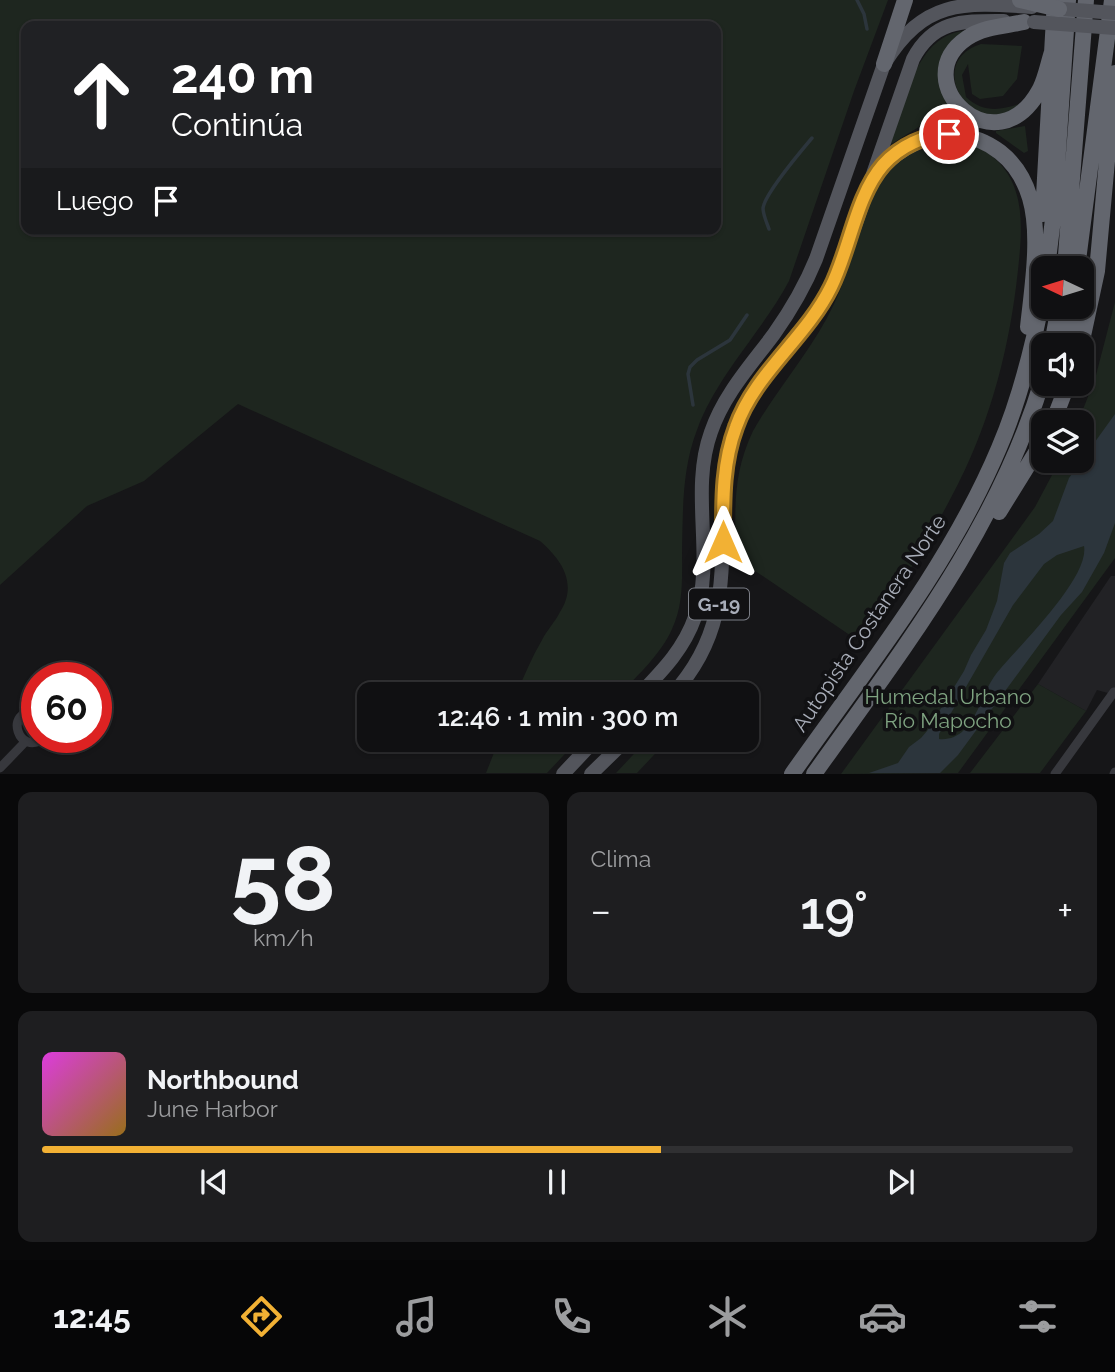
<!DOCTYPE html>
<html lang="es">
<head>
<meta charset="utf-8">
<style>
  :root { --surface:#101012; --page:#1e1e20; --text:#f1f3f6; --muted:#9c9d9f; --line:#303032; --accent:#f2b134 }
  body { margin:0; font-family:Raleway,sans-serif; background:var(--page); color:var(--text); height:100vh; display:flex; flex-direction:column; font-size:26px; white-space:nowrap }
  * { box-sizing:border-box; margin:0 }
  p { font-size:23px; color:var(--muted) }
  .icon { flex:none; width:38px; height:38px; fill:none; stroke:currentColor; stroke-width:2; stroke-linecap:round; stroke-linejoin:round }
  .map { position:relative; height:774px; overflow:hidden }
  .panel { display:flex; flex-direction:column; gap:18px; padding:18px; background:#09090a; flex:1 }
  .panel>* { flex:none }
  .top-card { position:absolute; left:21px; top:21px; width:700px; height:214px; border-radius:14px; box-shadow:0 2px 5px #0004,0 0 0 2px var(--line); background:#202124; color:#fff; overflow:hidden }
  .needle { width:46px; rotate:274deg }
  .controls { position:absolute; left:1031px; top:256px; display:grid; gap:14px }
  .controls a { display:grid; place-items:center; width:63px; height:63px; border-radius:14px; background:var(--surface); box-shadow:0 2px 5px #0004,0 0 0 2px var(--line); font-size:35px }
  .speed { position:absolute; left:21px; top:662px; display:flex; gap:14px; font-size:35px; font-weight:700; text-align:center }
  .speed>* { display:grid; place-content:center; width:91px; height:91px; border-radius:50%; background:var(--surface); box-shadow:0 2px 5px #0004,0 0 0 2px var(--line); line-height:1 }
  .speed .limit { border:10px solid #d22; background:#fff; color:#111 }
  .pin { position:absolute; display:grid; place-items:center; width:60px; height:60px; color:#fff; margin:-30px; border:4px solid #fff; border-radius:50%; box-shadow:0 2px 7px #0007 }
  .me { position:absolute; width:77px; margin:-38px; rotate:0deg; stroke-linejoin:round; filter:drop-shadow(0 0 5px #0008) }
  .turn { display:flex; align-items:center; gap:24px; height:147px; padding:0 35px; font-size:32px }
  .turn .icon { width:91px; height:91px; stroke-width:2.5 }
  .turn b { display:block; font-size:49px; line-height:60px }
  .then { display:flex; align-items:center; height:66px; padding:0 35px; background:#0003; gap:14px; font-size:26px }
  .big { font-size:52px; font-weight:600; line-height:1.1 }
  .panel .widget { flex:1; display:flex; flex-direction:column; justify-content:center; gap:10px; min-width:0; padding:0 24px; border-radius:14px; background:var(--page) }
  .panel .dial { align-items:center; gap:0 }
  .dial b { font-size:91px; line-height:1 }
  .song { display:flex; align-items:center; gap:21px }
  .cover { width:84px; height:84px; border-radius:10px; background:linear-gradient(135deg,hsl(300 70% 55%),hsl(40 70% 35%)) }
  .played { height:7px; border-radius:4px; background:linear-gradient(90deg,var(--accent) 60%,var(--line) 60%) }
  .keys { display:flex; justify-content:space-around; direction:ltr }
  .heat { display:flex; justify-content:space-between; align-items:center; font-size:38px; direction:ltr }
  .panel .tiles { flex:1; display:grid; gap:18px; grid-template-columns:1fr 1fr }
  .widget:last-child { grid-column:span 2 }
  .trip { position:absolute; left:357px; top:682px; width:402px; height:70px; border-radius:14px; background:var(--surface); box-shadow:0 2px 5px #0004,0 0 0 2px var(--line); font-weight:600; line-height:70px; text-align:center }
  .menu { display:flex; height:112px; justify-content:space-around; align-items:center; background:#060607; color:var(--muted) }
  .menu .icon { width:49px; height:49px }
  .menu .selected { color:var(--accent) }
  .menu b { font-size:32px; color:var(--text) }
  .map>svg:first-child { display:block }
  .built { fill:#222225 }
  .green { fill:#1e261f; fill-rule:evenodd }
  .water { fill:#2c353c; fill-rule:evenodd }
  .lines { fill:none; stroke-linecap:round; stroke-linejoin:round }
  .stream { stroke:#2c353c; stroke-width:3.5 }
  .minor { stroke:#37383d; stroke-width:9 }
  .primary { stroke:#53555c; stroke-width:14 }
  .motorway { stroke:#63666e; stroke-width:16 }
  .primary-bridge { stroke:#53555c; stroke-width:14 }
  .motorway-bridge { stroke:#63666e; stroke-width:16 }
  .route-casing { stroke:#9d7322; stroke-width:18 }
  .route { stroke:#f2b134; stroke-width:12 }
  .labels { text-anchor:middle; dominant-baseline:central; stroke-width:7; stroke-linejoin:round; paint-order:stroke }
  .shield { fill:#111113; stroke:#7b7e86; stroke-width:2 }
  .shield-label { font-size:19px; font-weight:bold; fill:#a8adb8 }
  .street-label { font-size:21px; fill:#a8adb8; stroke:#111113 }
  .park-label { font-size:21px; fill:#7fa381; stroke:#111113 }
</style>
</head>
<body>
<div class="map">
<svg width="1115" height="774" viewBox="0 0 1115 774">
  <rect width="100%" height="100%" fill="#161618"/>
  <path class="built" d="M1111,576H1115V695L1097,690L1086,711L1038,684Z"/>
  <path class="green" d="M0,0H888L854,91L789,281C762,332 717,375 697,430C682,469 683,509 682,550C682,576 684,604 672,629C661,654 638,675 619,695H516C524,676 532,657 542,640C547,630 555,622 560,612C578,584 562,560 540,541L238,404L144,481L87,506L0,585ZM26,26H716V229H26Z
    M969,30L953,40L946,52L944,96L951,112L963,121L948,119L922,125L888,146C899,115 913,55 943,38C951,33 960,31 969,30Z
    M981,44L1022,46L1017,79L1003,96L980,99L972,94L968,64L962,75L966,97C982,112 999,111 1019,104C975,145 921,63 981,44Z
    M1025,126L1028,151L1024,153L996,133V131Z
    M943,140C954,142 969,143 979,148C1027,173 1023,224 1018,270C1010,345 992,417 958,484C930,540 896,592 863,644L736,558C735,511 732,475 753,431C778,387 813,349 834,304C856,259 859,200 895,162C908,148 926,145 943,140Z
    M1115,302V558L958,773L841,774L1035,507L1060,460H1082V422H1078L1095,379Z
    M1038,684L1086,711L1040,773H970Z
    M499,740H578L547,773H486Z
    M647,740H668L637,773H616Z"/>
  <path class="water" d="M1115,414V523L1104,553L1082,592L1061,615L958,755L940,773H869L898,763L909,747L921,738L927,731L964,671L971,655L986,630L997,601L1004,563L1010,553L1039,534L1053,521L1069,478ZM1084,546C1090,578 1016,649 996,674C983,691 980,714 964,730C957,737 948,740 939,739V734L1013,605L1044,564L1057,555Z"/>
  <g class="lines">
    <path class="stream" d="M857,0L864,14L867,29
      M769,229C767,223 763,215 763,208C765,194 801,151 812,138
      M693,405L688,374L690,367L697,360L730,340L747,315"/>
    <path class="minor" d="M37,711C2,709 19,759 45,737
      M0,768L26,741
      M1055,774L1114,692
      M1114,774L1115,772"/>
    <path class="primary" d="M639,695C662,671 684,649 695,617C716,559 689,493 711,432C724,394 751,365 774,334C791,310 805,286 816,259L884,64C924,0 961,2 1032,7
      M672,695C723,639 722,588 723,517C723,496 723,474 727,453C740,394 787,349 823,302L841,266L913,59C934,19 964,21 1004,21
      M563,774L595,740
      M591,774L626,740"/>
    <path class="motorway" d="M1020,0L1037,4
      M1024,22C1005,26 983,27 967,38C904,81 996,171 1040,89C1046,77 1048,64 1052,52
      M884,64L905,0
      M869,186C907,116 1006,117 1030,198C1041,235 1032,289 1028,327
      M1043,214L1055,0
      M1047,268L1054,211L1068,0
      M1065,268L1086,0
      M1077,268L1112,0
      M1052,345L1059,306
      M1065,345L1073,306
      M1081,345L1097,271L1115,73
      M1053,422L1068,383
      M999,512L1043,441
      M792,774C866,669 949,567 999,448C1020,399 1033,347 1043,295
      M814,774C903,649 999,527 1043,378"/>
    <path class="primary-bridge" d="M1050,8L1115,13
      M1034,22L1115,28"/>
    <path class="motorway-bridge" d="M1037,4L1059,9"/>
  </g>
  <g class="lines">
    <g class="route-casing">
      <path id="route" d="M723,542C723,503 722,464 736,427C755,373 806,338 831,287C850,249 856,196 883,165C900,146 924,135 949,134"/>
    </g>
    <use href="#route" class="route"/>
  </g>
  <g class="labels">
    <rect class="shield" x="689" y="588.5" width="60" height="31" rx="5"/>
    <g class="shield-label">
      <text x="719" y="604">G-19</text>
    </g>
    <g class="street-label">
      <text transform="translate(869 623) rotate(-56)">Autopista Costanera Norte</text>
    </g>
    <g class="park-label">
      <text x="948" y="696">Humedal Urbano<tspan x="948" dy="24">Río Mapocho</tspan></text>
    </g>
  </g>
</svg>
<div class="controls">
<a><svg class="needle" viewBox="-14 -14 28 28"><path d="M0-13l5 13h-10z" fill="#e53935"/><path d="M0 13l5-13h-10z" fill="#9c9d9f"/></svg></a>
<a><svg class="icon" aria-label="sound" viewBox="0 0 24 24"><path d="M4 9h4l5-4v14l-5-4H4zM17 9q2 3 0 6"/></svg></a>
<a><svg class="icon" aria-label="layers" viewBox="0 0 24 24"><path d="M12 4l9 5-9 5-9-5zM3 14l9 5 9-5"/></svg></a>
</div>
<div class="speed"><div class="limit">60</div></div>
<div class="pin" style="left:949px;top:134px;background:#d93025"><svg class="icon" aria-label="arrive" viewBox="0 0 24 24"><path d="M6 21V4h12l-3 4 3 4H6"/></svg></div>
<svg class="me" style="left:723px;top:542px" viewBox="-20 -20 40 40"><path d="M0-17L14 15 0 8-14 15z" fill="#f2b134" stroke="#fff" stroke-width="4"/></svg>
<div class="trip">12:46 · 1 min · 300 m</div>
<div class="top-card">
<div class="turn"><svg class="icon" aria-label="ahead" viewBox="0 0 24 24"><path d="M12 20V5M6 11l6-6 6 6"/></svg><div><b>240 m</b>Continúa</div></div>
<div class="then">Luego<svg class="icon" aria-label="arrive" viewBox="0 0 24 24"><path d="M6 21V4h12l-3 4 3 4H6"/></svg></div>
</div>
</div>
<section class="panel">
<div class="tiles">
<div class="widget dial"><b>58</b><p>km/h</p></div>
<div class="widget"><p>Clima</p>
<div class="heat"><a>−</a><b class="big">19°</b><a>+</a></div>
</div>
<div class="widget">
<div class="song"><i class="cover"></i><div><b>Northbound</b><p>June Harbor</p></div></div>
<div class="played"></div>
<div class="keys"><svg class="icon" aria-label="previous" viewBox="0 0 24 24"><path d="M18 5L8 12l10 7zM5 5v14"/></svg><svg class="icon" aria-label="pause" viewBox="0 0 24 24"><path d="M8 5v14M16 5v14"/></svg><svg class="icon" aria-label="next" viewBox="0 0 24 24"><path d="M6 5l10 7-10 7zM19 5v14"/></svg></div>
</div>
</div>
</section>
<nav class="menu">
<b>12:45</b>
<svg class="icon selected" aria-label="directions" viewBox="0 0 24 24"><path d="M12 3l9 9-9 9-9-9zM9 14v-3h6M13 9l2 2-2 2"/></svg>
<svg class="icon" aria-label="music" viewBox="0 0 24 24"><path d="M9 18V5l10-2v13"/><circle cx="6" cy="18" r="3"/><circle cx="16" cy="16" r="3"/></svg>
<svg class="icon" aria-label="phone" viewBox="0 0 24 24"><path d="M5 4h4l2 5-3 2q2 4 5 5l2-3 5 2v4C11 20 4 13 5 4z"/></svg>
<svg class="icon" aria-label="climate" viewBox="0 0 24 24"><path d="M12 3v18M4 7l16 10M4 17L20 7"/></svg>
<svg class="icon" aria-label="car" viewBox="0 0 24 24"><path d="M5 17H2v-5l4-1 3-4h7l3 4 3 1v5h-3M9 17h6M6 11h13"/><circle cx="7" cy="17" r="2"/><circle cx="17" cy="17" r="2"/></svg>
<svg class="icon" aria-label="filters" viewBox="0 0 24 24"><path d="M4 7h16M4 17h16"/><circle cx="9" cy="7" r="2"/><circle cx="15" cy="17" r="2"/></svg>
</nav>
</body>
</html>
